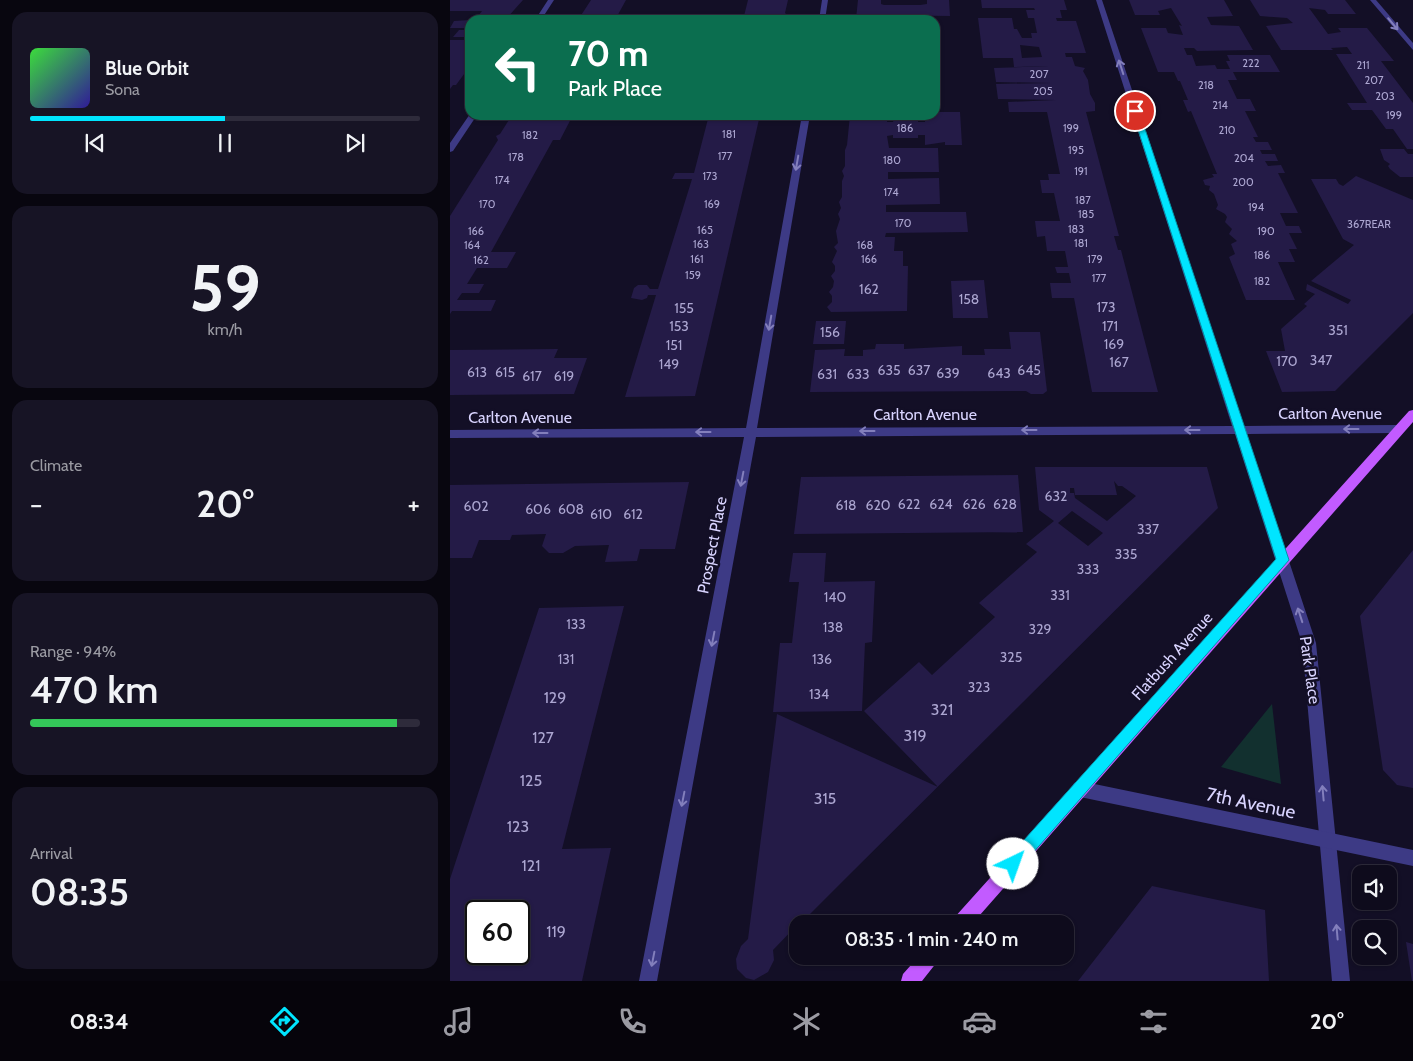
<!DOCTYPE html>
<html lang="en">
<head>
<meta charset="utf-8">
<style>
  :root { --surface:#0e0b1c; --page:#171425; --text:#f1f3f6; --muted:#9b9ba3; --line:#2e2b3b; --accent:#00e5ff }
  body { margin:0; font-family:Cabin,sans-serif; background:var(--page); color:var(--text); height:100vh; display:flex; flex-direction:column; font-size:19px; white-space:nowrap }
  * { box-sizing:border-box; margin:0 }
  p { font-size:16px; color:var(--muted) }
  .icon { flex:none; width:28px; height:28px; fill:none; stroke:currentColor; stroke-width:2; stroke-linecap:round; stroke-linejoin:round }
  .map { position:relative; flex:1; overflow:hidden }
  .drawer { display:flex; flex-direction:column; gap:12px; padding:12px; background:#08060f; width:450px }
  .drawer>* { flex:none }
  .top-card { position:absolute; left:15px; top:15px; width:475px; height:105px; border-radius:15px; box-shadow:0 1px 4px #0004,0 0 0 1px var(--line); background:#0b6e4f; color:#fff; overflow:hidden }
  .fabs { position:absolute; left:902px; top:865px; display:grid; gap:10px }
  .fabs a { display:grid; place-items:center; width:45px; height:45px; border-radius:10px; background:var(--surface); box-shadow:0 1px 4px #0004,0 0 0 1px var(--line); font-size:25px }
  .speed { position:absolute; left:15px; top:900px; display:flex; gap:10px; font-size:25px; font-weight:700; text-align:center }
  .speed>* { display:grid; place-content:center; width:65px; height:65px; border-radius:50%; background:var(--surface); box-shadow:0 1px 4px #0004,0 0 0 1px var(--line); line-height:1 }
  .speed .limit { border:2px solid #111; border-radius:8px; background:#fff; color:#111 }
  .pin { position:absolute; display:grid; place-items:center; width:42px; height:42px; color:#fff; margin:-21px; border:2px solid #fff; border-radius:50%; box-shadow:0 1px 5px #0007 }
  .me { position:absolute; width:55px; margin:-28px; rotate:42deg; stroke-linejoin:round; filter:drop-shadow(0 0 4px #0008) }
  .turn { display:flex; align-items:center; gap:18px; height:105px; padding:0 20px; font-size:22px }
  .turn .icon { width:65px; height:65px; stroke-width:2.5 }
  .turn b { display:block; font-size:35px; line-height:42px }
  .big { font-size:38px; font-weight:600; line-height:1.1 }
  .drawer .card { flex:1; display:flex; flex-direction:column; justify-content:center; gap:8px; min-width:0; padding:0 18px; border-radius:15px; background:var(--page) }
  .drawer .dial { align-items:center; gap:0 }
  .dial b { font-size:65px; line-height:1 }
  .song { display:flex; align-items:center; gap:15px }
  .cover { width:60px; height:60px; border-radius:8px; background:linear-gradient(135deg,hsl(120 70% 55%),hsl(250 70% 35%)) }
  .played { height:5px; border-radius:2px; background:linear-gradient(90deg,var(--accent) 50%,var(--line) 50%) }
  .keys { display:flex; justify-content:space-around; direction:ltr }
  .heat { display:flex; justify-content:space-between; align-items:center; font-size:28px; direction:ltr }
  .charge { height:8px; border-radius:4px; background:linear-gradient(90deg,#34c759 94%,var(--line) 0) }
  .trip { position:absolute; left:339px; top:915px; width:285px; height:50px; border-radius:15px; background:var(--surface); box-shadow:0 1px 4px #0004,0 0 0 1px var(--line); font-weight:600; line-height:50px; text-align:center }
  .tab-bar { display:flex; height:80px; justify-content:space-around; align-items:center; background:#06040b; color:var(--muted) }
  .tab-bar .icon { width:35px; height:35px }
  .tab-bar .selected { color:var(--accent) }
  .tab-bar b { font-size:22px; color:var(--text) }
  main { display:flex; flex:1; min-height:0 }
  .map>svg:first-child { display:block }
  .green { fill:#12302f }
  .building { fill:#241b47; fill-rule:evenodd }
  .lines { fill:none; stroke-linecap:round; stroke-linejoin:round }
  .minor { fill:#3d3a85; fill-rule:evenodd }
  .tertiary { fill:#3d3a85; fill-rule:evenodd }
  .primary { fill:#c25bff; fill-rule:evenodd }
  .oneway { stroke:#837fbc }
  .route { fill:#00e5ff; stroke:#0095a6 }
  .labels { text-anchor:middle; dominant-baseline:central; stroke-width:5; stroke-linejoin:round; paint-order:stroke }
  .far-number-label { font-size:11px; fill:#aca6d1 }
  .number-label { font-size:14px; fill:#aca6d1 }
  .street-label { font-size:16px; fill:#d9d4ff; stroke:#130f26 }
  .near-number-label { font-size:16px; fill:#aca6d1 }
  .near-street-label { font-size:19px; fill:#d9d4ff; stroke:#130f26 }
</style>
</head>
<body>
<main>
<section class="drawer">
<div class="card">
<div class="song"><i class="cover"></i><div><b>Blue Orbit</b><p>Sona</p></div></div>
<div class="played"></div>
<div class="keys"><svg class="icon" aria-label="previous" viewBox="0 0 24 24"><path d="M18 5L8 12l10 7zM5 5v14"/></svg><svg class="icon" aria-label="pause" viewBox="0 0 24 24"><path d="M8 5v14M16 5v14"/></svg><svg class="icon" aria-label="next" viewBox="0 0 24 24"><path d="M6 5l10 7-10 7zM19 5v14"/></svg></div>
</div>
<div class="card dial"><b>59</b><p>km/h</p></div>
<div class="card"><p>Climate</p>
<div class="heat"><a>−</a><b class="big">20°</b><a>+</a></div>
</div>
<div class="card"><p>Range · 94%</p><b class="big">470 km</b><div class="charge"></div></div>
<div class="card"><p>Arrival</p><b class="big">08:35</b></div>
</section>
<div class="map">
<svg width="963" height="981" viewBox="0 0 963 981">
  <rect width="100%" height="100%" fill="#130f26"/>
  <path class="green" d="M822,704L831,784L771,767Z"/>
  <path class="building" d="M0,0H73L56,19H26L32,11H0Z
    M141,0H176L165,20H128Z
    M298,0H338L335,13L337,15L333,20H293Z
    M408,0H431V4L434,5H470L477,4V0H499L500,16L430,15V20H410L406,19Z
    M531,0H614L617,10H610L612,18H606L607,21H626L636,53H615L616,57H622L625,66L635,68L633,71L638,80L640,94L645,103V111L636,112L669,236H664L668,250H671L708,392H642L624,298H602L600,283H621L619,273H607L605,267H618L615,251H597L595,236L587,237L585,221H610L604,193H592L590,180H599L598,174H610L597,112H559L558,102L606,100L548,99L546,84L602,83L546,82L544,68L599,66L564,67L563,58H533L528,18H562L564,29H567L572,38H582L581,33H587L584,18H578L576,10H585L584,8H532ZM570,45L589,47L592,57L572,58Z
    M679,0H774L783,16L757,17L761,25L789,26L803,50L747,51L744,48H734L737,55H742L746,66L765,65L767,69H780L776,61H780L777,55H820L830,72H783L787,80H778L787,99H800L806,111H795L808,137H803L806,142H818L822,150H810L812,154H825L828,161H815L818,166L831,165L835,173H828L848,213H830L836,226H849L852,233H839L847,249H839L845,262H828L845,300H796L779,257L785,254L781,244L787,241L779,234L782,229L775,222L777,217L775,214L766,209L768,205L764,194L759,190L760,186L755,185L753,180L764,177L762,174H767L741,111L738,112L733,100H738L730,81H728L724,72H708L691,28H716L718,33L733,35L729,25L732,26L721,8L708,11L710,15H685Z
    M800,0H895L906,14H878L875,10L859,8L878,34L891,32L888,28H917L944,61H931L963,103V149H957L943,129H936L922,110H902L897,103H917L886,54H902L897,47L881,48L883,50H831L816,26L843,23L837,18L810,16Z
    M20,20V26L15,28H0L4,21Z
    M9,30H20V37H3Z
    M0,40H20V66L6,85H3L0,89Z
    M485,112H510L512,145H495V142L475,145V135H468V138H443V135L437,136L439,148H488L489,172H438V179L489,178L490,204L436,205V212H516L518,232L436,233L435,237H445L444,251H453V266H458L457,311L381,312L377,307L382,302V296L379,292L383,287L384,281L381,276L385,271V266L382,262L387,251L384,247L388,243L386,231L390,219L388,214L391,208L389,202L392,197V181L394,176L392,171L395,166V150L397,145L400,115H438L437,122H443L444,119H468V122H475V115H485Z
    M62,115H123L110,140H103L41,252H66L57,268H27L17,284H34L29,293H12L7,300H46L41,311H2L0,314V216L48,140L46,136L50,134Z
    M259,115H310L245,396L175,397L206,295H198L197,298L192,300L181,298L184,288L188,285H197L200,289H208L242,179H222L225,173H244Z
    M930,149H954L958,154H963V177H950L940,169L938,166L940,164L934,160Z
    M906,176L963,200V313L885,391L832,392L816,351H835L831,329L857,306L854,304L865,294L856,290L857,284L898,304L901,300L861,281L904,245L893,239L861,179H886L889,184L893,186Z
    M534,280L538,318H503L501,281Z
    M366,321H396L394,344H363Z
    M559,332H590L597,391L593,394H581L576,391L360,392L365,350L395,349L394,356H413V350L425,349L426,344H454V349L512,346V355H535L534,349H561Z
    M108,349L104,358H137L124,394L0,395V350Z
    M585,467H757L768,508L397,877L350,924H348L323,950L324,960L318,972L304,980L296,978L287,969L286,959L291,946L298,939L327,714L488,787L414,711L469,662L482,675L545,617L529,603L587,552L576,544L604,521L589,510ZM664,481L668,486H672L686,496L657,521L625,498L624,493H620V488H624L625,495H667ZM622,511L653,533L638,546L608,523Z
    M568,475L573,532L344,534L351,477Z
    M239,482L225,549H190L187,561L155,562L159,545L125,546L113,553H99L92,546L96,534L62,535L60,540H29L22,558H0V485Z
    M963,550V788L947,785L933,770L910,616Z
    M343,553H376L374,582L425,581L422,642L415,643L412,711L323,712L330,643H342L349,582H339Z
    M174,606L112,849L161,848L132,981H0V879L89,608ZM26,911H69V954L59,958L29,959L23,953H26Z
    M702,886L815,910L819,981H628Z
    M956,942L963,944V981H962Z"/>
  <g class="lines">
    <path class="minor" d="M98,0H104L91,20H85Z
      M372,0H378L375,20H369Z
      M646,0H652L794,426L950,425L956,429L950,433L797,434L866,643L900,981H882L852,643L785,434L306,437L207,981H189L294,437L0,438V430L296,428L352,115H360L307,428L782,426Z
      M920,0H926L963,43V50Z
      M20,114L27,115L3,151L0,152V143Z"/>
    <path class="tertiary" d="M630,781L963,850V866L630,797L624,795L622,789L624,783Z"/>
    <path class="primary" d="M963,410V422L522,924H501L504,918L959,411Z
      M469,956H490L487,962L472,981H451L453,974Z"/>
  </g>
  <defs><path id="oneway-shaft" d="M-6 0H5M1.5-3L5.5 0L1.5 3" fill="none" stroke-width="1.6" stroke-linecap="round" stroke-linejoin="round" transform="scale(1.25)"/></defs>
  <g class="oneway">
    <use href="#oneway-shaft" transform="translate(943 24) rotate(50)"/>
    <use href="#oneway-shaft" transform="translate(671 67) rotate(-108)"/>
    <use href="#oneway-shaft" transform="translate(347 163) rotate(100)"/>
    <use href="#oneway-shaft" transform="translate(320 323) rotate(100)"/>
    <use href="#oneway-shaft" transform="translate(901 429) rotate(180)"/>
    <use href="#oneway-shaft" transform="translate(579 430) rotate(180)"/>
    <use href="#oneway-shaft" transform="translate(742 430) rotate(180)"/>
    <use href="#oneway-shaft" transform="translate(417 431) rotate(180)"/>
    <use href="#oneway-shaft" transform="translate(253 432) rotate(180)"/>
    <use href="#oneway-shaft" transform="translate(90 433) rotate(180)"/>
    <use href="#oneway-shaft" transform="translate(292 479) rotate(101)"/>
    <use href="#oneway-shaft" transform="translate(850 615) rotate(-108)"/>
    <use href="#oneway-shaft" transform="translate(263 639) rotate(101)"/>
    <use href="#oneway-shaft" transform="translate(873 793) rotate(-95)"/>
    <use href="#oneway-shaft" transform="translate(233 799) rotate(101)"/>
    <use href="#oneway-shaft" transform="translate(887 932) rotate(-95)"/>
    <use href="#oneway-shaft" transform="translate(203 959) rotate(101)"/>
  </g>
  <path class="route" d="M685,108L689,111L839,560L568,870L563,872L557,870L555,864L557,859L826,559L682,111Z"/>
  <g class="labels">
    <g class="far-number-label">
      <text x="801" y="63">222</text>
      <text x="913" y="65">211</text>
      <text x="589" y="74">207</text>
      <text x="924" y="80">207</text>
      <text x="756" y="85">218</text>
      <text x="593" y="91">205</text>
      <text x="935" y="96">203</text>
      <text x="770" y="105">214</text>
      <text x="944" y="115">199</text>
      <text x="455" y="128">186</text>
      <text x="621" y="128">199</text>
      <text x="777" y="130">210</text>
      <text x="279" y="134">181</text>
      <text x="80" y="135">182</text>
      <text x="626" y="150">195</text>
      <text x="275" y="156">177</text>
      <text x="66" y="157">178</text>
      <text x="794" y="158">204</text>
      <text x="442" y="160">180</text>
      <text x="631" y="171">191</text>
      <text x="260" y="176">173</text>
      <text x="52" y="180">174</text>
      <text x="793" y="182">200</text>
      <text x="441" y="192">174</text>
      <text x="633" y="200">187</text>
      <text x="37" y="204">170</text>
      <text x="262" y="204">169</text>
      <text x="806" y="207">194</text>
      <text x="636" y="214">185</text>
      <text x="453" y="223">170</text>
      <text x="919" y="224">367REAR</text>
      <text x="626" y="229">183</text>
      <text x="255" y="230">165</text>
      <text x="26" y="231">166</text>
      <text x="816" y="231">190</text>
      <text x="631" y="243">181</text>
      <text x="251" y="244">163</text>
      <text x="22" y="245">164</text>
      <text x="415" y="245">168</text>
      <text x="812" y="255">186</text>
      <text x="247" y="259">161</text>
      <text x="419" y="259">166</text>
      <text x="645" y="259">179</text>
      <text x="31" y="260">162</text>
      <text x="243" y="275">159</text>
      <text x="649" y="278">177</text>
      <text x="812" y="281">182</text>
    </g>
    <g class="number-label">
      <text x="419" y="289">162</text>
      <text x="519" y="299">158</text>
      <text x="656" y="307">173</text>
      <text x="234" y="308">155</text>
      <text x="229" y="326">153</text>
      <text x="660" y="326">171</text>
      <text x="888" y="330">351</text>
      <text x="380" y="332">156</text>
      <text x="664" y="344">169</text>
      <text x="224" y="345">151</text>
      <text x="871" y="360">347</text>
      <text x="837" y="361">170</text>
      <text x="669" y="362">167</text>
      <text x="219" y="364">149</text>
      <text x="439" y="370">635</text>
      <text x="469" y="370">637</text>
      <text x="579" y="370">645</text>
      <text x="27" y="372">613</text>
      <text x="55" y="372">615</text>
      <text x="498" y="373">639</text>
      <text x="549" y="373">643</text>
      <text x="377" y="374">631</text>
      <text x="408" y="374">633</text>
      <text x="82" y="376">617</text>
      <text x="114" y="376">619</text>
      <text x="606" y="496">632</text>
      <text x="459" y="504">622</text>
      <text x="491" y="504">624</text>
      <text x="524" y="504">626</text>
      <text x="555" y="504">628</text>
      <text x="396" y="505">618</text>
      <text x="428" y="505">620</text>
      <text x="26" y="506">602</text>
      <text x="88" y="509">606</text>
      <text x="121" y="509">608</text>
      <text x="151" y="514">610</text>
      <text x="183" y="514">612</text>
      <text x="698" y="529">337</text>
      <text x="676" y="554">335</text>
      <text x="638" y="569">333</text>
      <text x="610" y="595">331</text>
      <text x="385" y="597">140</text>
      <text x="126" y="624">133</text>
      <text x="383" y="627">138</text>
      <text x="590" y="629">329</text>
      <text x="561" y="657">325</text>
      <text x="116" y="659">131</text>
      <text x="372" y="659">136</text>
      <text x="529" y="687">323</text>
      <text x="369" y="694">134</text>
    </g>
    <g class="street-label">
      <text x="880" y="413">Carlton Avenue</text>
      <text x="475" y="414">Carlton Avenue</text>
      <text x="70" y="417">Carlton Avenue</text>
      <text transform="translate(262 545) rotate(-79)">Prospect Place</text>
      <text transform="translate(722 656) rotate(-48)">Flatbush Avenue</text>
      <text transform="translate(860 670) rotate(82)">Park Place</text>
    </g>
    <g class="near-number-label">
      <text x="105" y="697">129</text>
      <text x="492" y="709">321</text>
      <text x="465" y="735">319</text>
      <text x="93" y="737">127</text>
      <text x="81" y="780">125</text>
      <text x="375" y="798">315</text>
      <text x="68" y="826">123</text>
      <text x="81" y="865">121</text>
      <text x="106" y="931">119</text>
    </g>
    <g class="near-street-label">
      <text transform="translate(801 803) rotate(12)">7th Avenue</text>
    </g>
  </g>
</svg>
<div class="fabs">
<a><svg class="icon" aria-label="sound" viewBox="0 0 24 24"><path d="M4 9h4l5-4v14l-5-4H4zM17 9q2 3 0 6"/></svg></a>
<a><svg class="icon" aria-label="search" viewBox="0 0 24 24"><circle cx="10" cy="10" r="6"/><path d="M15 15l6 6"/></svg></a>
</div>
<div class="speed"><div class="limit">60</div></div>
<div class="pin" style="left:685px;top:111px;background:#d93025"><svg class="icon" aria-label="arrive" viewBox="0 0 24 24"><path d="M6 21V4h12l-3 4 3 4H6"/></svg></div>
<svg class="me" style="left:563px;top:864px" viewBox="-20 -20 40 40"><circle r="19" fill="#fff"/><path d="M0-13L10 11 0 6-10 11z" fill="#00e5ff"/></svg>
<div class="trip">08:35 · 1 min · 240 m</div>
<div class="top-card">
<div class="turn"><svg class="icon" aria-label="left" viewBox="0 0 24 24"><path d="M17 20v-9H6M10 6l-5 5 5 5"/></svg><div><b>70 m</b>Park Place</div></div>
</div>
</div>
</main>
<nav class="tab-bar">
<b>08:34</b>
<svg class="icon selected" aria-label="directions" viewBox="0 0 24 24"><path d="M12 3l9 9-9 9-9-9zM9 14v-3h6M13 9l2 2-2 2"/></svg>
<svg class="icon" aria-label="music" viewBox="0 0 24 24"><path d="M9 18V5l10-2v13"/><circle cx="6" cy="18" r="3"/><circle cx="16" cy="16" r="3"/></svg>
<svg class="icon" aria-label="phone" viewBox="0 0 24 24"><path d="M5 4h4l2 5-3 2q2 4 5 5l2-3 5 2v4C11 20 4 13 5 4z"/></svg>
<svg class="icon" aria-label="climate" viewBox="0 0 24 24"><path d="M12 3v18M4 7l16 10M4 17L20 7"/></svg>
<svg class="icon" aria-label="car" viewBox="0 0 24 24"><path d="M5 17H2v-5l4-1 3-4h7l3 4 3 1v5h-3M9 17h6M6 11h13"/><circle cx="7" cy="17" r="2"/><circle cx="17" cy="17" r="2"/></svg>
<svg class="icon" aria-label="filters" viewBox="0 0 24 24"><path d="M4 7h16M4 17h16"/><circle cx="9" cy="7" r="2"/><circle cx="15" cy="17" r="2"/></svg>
<b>20°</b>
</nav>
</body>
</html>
